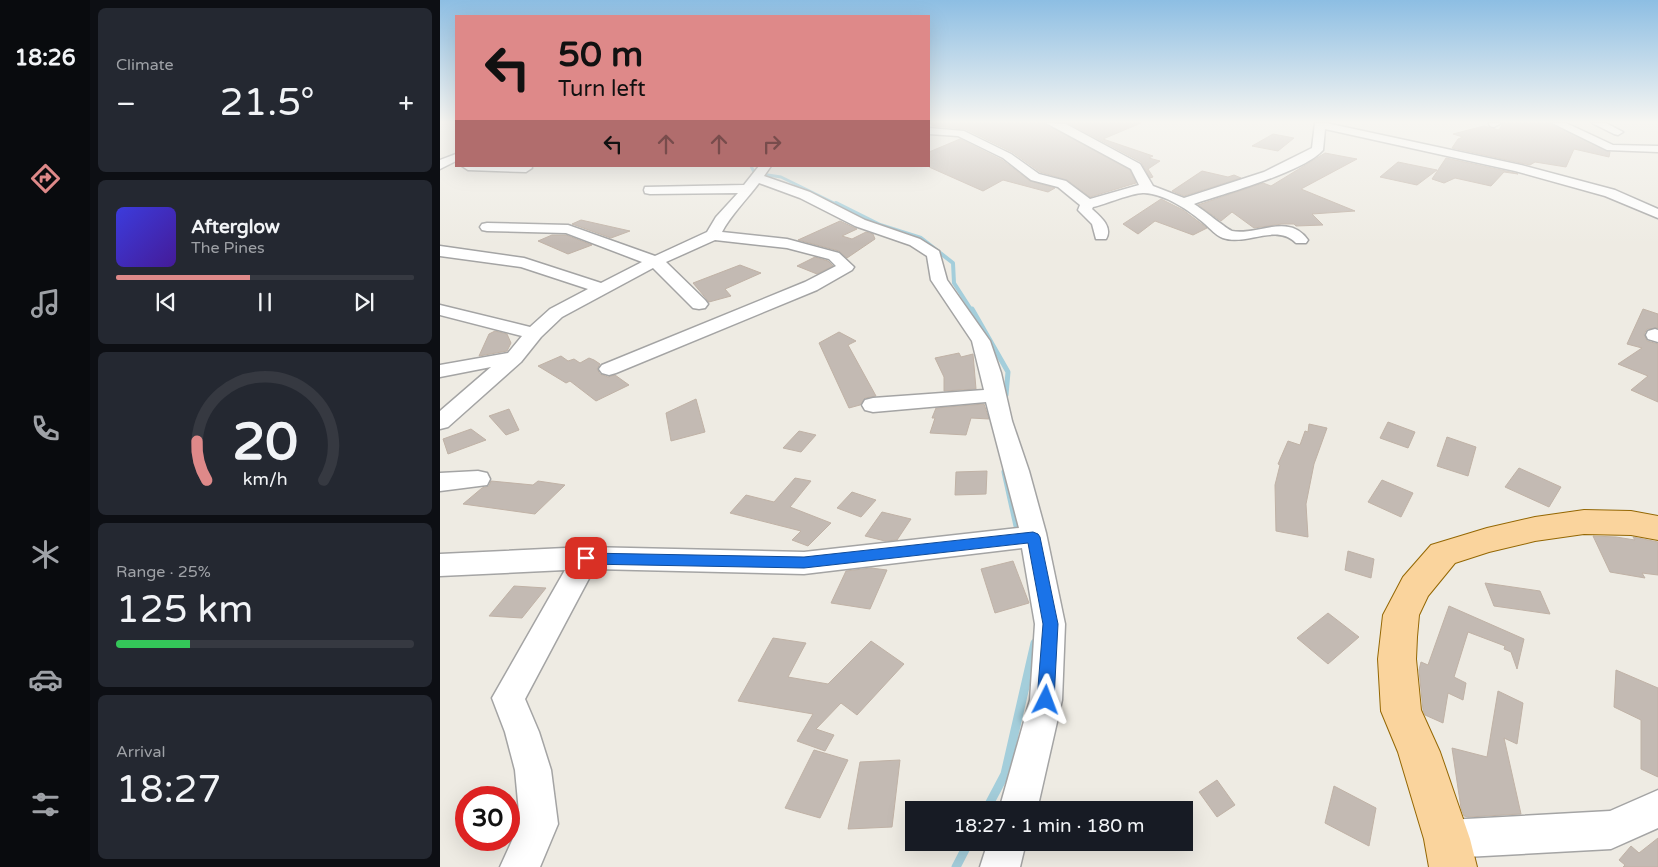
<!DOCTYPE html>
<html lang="en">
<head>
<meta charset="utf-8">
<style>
  :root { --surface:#171b24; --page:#242831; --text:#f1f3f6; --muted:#9ea1a6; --line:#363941; --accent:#de8989 }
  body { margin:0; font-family:"Varela Round",sans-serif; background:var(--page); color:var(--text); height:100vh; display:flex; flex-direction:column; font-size:19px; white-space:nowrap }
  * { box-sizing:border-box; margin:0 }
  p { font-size:16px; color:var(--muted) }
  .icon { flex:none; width:28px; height:28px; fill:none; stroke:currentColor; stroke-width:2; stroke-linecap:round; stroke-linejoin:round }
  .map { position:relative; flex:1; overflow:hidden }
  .drawer { display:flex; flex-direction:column; gap:8px; padding:8px; background:#0d0f14; width:350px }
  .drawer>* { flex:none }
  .banner { position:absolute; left:15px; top:15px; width:475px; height:152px; border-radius:0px; box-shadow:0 5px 20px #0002; background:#de8989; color:#111; overflow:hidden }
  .speed { position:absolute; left:15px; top:786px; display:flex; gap:10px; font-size:25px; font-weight:700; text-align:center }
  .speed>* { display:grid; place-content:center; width:65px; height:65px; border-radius:50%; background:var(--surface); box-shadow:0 5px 20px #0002; line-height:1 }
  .speed .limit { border:8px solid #d22; background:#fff; color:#111 }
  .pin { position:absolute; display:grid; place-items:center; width:42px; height:42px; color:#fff; margin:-21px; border-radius:10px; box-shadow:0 2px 8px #0006 }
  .me { position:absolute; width:55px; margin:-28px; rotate:3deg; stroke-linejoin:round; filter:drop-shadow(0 0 4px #0008) }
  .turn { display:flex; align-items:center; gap:18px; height:105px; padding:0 20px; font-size:22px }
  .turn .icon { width:65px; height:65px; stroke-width:2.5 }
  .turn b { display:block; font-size:35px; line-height:42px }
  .lanes { display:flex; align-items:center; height:48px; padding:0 20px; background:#0003; justify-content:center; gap:25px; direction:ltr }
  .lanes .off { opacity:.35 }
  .big { font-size:38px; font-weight:600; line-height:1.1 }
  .drawer .tile { flex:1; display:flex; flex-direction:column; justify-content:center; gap:8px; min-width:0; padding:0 18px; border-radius:8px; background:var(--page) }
  .drawer .dial { align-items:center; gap:0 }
  .dial svg { height:130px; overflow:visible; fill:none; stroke:var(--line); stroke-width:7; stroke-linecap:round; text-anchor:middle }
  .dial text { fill:var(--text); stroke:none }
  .song { display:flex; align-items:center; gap:15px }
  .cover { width:60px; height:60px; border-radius:8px; background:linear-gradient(135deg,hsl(240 70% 55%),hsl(260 70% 35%)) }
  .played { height:5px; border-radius:2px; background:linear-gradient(90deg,var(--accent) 45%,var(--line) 45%) }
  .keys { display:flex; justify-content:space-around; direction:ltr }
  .heat { display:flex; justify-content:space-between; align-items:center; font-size:28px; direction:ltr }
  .charge { height:8px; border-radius:4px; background:linear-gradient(90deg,#34c759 25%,var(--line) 0) }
  .trip { position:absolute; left:465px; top:801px; width:288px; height:50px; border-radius:0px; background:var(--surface); box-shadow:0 5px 20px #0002; font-weight:600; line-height:50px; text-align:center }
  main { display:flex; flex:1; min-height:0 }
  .dock { display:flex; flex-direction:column; width:90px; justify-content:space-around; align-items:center; background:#090b0e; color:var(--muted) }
  .dock .icon { width:35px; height:35px }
  .dock .selected { color:var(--accent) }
  .dock b { font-size:22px; color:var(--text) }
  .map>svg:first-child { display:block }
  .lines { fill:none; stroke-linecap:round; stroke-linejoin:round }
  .stream-far4 { stroke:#a4cedb; stroke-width:3 }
  .stream-far3 { stroke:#a4cedb; stroke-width:4 }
  .stream-far2 { stroke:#a4cedb; stroke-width:5 }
  .stream-far1 { stroke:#a4cedb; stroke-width:7 }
  .stream { stroke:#a4cedb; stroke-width:9 }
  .building { fill:#c3bab3; stroke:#c0b2a6 }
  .minor-casing { stroke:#a4a4a4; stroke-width:3 }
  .major-casing { stroke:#946703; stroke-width:2 }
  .minor { fill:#fff; fill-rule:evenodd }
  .major { fill:#fad49d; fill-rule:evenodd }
  .route { fill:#1a73e8; stroke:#114b97 }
</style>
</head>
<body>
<main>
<nav class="dock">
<b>18:26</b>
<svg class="icon selected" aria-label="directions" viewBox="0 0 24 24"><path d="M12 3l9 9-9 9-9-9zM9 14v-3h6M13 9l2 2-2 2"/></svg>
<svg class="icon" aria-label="music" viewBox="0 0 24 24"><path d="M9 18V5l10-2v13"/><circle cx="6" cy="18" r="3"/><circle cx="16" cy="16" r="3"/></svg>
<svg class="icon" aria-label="phone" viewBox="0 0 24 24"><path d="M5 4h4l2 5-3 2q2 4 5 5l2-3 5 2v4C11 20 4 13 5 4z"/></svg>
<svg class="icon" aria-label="climate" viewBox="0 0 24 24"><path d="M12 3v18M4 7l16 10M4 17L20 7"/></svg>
<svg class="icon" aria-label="car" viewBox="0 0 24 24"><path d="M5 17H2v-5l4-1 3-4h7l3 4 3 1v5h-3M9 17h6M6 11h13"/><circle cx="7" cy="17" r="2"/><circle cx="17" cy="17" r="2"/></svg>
<svg class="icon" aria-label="filters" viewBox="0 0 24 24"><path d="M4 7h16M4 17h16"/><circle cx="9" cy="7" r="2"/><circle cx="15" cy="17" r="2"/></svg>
</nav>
<section class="drawer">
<div class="tile"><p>Climate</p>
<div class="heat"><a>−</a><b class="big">21.5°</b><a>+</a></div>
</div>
<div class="tile">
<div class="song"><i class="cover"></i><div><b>Afterglow</b><p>The Pines</p></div></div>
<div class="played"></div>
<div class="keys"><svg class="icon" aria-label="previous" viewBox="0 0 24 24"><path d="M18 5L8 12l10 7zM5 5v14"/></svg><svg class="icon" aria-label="pause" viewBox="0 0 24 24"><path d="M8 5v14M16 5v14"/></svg><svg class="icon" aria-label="next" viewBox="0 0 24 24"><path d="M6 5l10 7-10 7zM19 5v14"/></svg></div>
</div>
<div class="tile dial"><svg viewBox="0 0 100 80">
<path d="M14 69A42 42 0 1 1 86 69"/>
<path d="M14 69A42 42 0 0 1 8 45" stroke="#de8989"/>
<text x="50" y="56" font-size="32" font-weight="700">20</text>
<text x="50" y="72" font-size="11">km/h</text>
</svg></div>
<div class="tile"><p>Range · 25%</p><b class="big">125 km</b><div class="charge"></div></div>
<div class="tile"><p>Arrival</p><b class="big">18:27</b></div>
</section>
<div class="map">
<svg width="1218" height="867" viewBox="0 0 1218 867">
  <rect width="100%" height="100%" fill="#eeebe3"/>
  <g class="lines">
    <path class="stream-far4" d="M311,166L314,172
      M328,175L341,177L398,205"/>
    <path class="stream-far3" d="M396,203L440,225L481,238L513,263L514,283L532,311"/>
    <path class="stream-far2" d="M532,309L568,372L566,395"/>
    <path class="stream-far1" d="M565,472L577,526"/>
    <path class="stream" d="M546,810L565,774L595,643
      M516,867L529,842"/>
  </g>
  <path class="building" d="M489,123H604L690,170L696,183L650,197L627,180L600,172L572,152L525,129L493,126Z
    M628,123H701L663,139L713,156L709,158L720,161L708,169L713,177L710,178L701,162Z
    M1063,123H1110L1170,152L1169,157L1134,149L1126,167L1095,162L1090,165L1012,148L1018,139L1023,137L1013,134L1044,126L1059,130Z
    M833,134L854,138L838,151L812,146Z
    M520,139L562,160L590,181L615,188L608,192L563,180L543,191L489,167V152Z
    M885,153L917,159L861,189L915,211L872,214L883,225L856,226L854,224H842L814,228L792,212L781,221L758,205L823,183L831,186Z
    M1006,158L1075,173L1078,174L1064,172L1051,186L1015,178L1004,183L992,179Z
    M958,162L997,170L977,185L940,177Z
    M762,171L788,177L794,175L801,178L744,196L732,191Z
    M721,199L743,210L767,228L753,235L715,221L698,234L683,224Z
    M141,220L190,231L171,238L132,224Z
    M400,221L417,229L402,236L412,239L426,232L433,234L435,239L407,258L399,251L358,240Z
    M112,235H126L152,245L128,254L98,241Z
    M375,257L388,261L393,266L377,274L357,266Z
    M300,265L321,273L285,289L291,296L269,302L253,283Z
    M1203,309L1218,314V328L1207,329L1204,334L1207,341L1218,344V402L1191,390L1208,376L1178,364L1202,348L1187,344Z
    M55,331L67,334L71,343L67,351L39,356L49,334Z
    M399,332L416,341L408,345L436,396L425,398L420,405L409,408L379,343Z
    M519,353L521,357L533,354L536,389L504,391V377L495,358Z
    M121,356L128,361L134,359L140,363L149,358L154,360L160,364L157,369L160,374L168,377L175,375L189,385L156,401L130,381L126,383L98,366Z
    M256,399L265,432L231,441L226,413Z
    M544,404L549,419L531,418L526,435L490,433L495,418H492L496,408Z
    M69,409L79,430L66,435L49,416Z
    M948,422L975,432L968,448L940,438Z
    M869,424L887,428L874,464L866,504L868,537L836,531L835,485L840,465L838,464L848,441L860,445L865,431L868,432Z
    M31,429L46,440L8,454L3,439Z
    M359,431L376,435L361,452L343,448Z
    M1007,437L1036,447L1028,476L997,466Z
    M1079,468L1121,487L1109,507L1065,487Z
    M547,471L546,494L515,495L516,472Z
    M355,478L371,481L350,507L391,523L368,546L352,540L361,531L290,513L306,495L334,502Z
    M942,480L973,493L961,517L928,502Z
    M51,481L93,485L98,481L125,485L95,514L23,504L42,488L49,486Z
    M412,492L436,500L421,517L397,508Z
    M442,512L471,519L457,540L445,541L425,536Z
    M1153,536L1176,537L1195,540L1193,537L1218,542V575L1202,573L1205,578L1170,572Z
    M908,551L934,559L931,578L905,570Z
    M573,561L589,603L555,613L541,569Z
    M431,568L447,570L430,609L391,603L406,571Z
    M1045,583L1100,591L1110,614L1054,606Z
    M74,586L106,588L82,618L49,616Z
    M1009,606L1084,639L1077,669L1071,652L1064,649L1065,646L1028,632L1014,677L1026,683L1023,700L1008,693L1003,723L985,715L983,710L979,670L981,662L988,665Z
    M888,613L919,637L888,664L857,638Z
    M333,638L366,643L348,677L388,684L431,641L464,664L417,715L401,703L376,729L394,735L385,751L357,741L373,714L298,701Z
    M1176,670L1218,688V777L1201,769V720L1174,707Z
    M1058,691L1083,703L1077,744L1064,738L1081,814L1028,817L1024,816L1021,808L1012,748L1047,757Z
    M374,750L408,760L380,818L345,808Z
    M460,760L452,827L408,829L420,762Z
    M777,780L795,805L777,817L759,792Z
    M894,786L936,808L929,846L885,823Z
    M1218,838V867H1183L1185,865L1179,860L1191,846L1199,853Z"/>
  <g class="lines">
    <g class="minor-casing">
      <path id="minor" d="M606,123L626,124L700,164L713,186L744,198L824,172L872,148L875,123H886L1081,165L1175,190L1218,209V218L1165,196L1075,171L885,129L883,150C864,172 783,194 754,204C761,208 788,230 792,231C817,236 849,212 868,240L866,243H856C837,223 806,246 783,238C775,235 771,229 765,224C749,210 725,194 704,193C694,192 666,204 653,207L652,209C661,217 673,227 666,239H656L652,224L638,210L640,205L618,187L591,180L563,158L518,136L489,134V128L524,131L571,154L599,174L626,181L650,199L699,185L691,169Z
        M1049,123H1061L1054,127L1050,126Z
        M1112,123H1126L1173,145L1218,146V152L1167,150Z
        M1152,123H1166L1183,132L1178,135L1174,134Z
        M16,154V161L0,169V160Z
        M22,166H91L92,168L86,172L28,170Z
        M319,166H331L324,176L370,192L425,220L480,239L499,251L507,280L550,341L561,373L572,421L589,471L606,533L625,624L622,700L597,810H559L590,700L595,624L582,548L364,574L154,569L85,699L99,732L111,770L118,824L100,867H60L80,823L75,770L65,732L52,698L125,570L0,576V554L146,547L364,552L579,528L546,402L433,412L425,410L422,405L425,400L433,398L544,390L532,341L491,280L487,256L470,245L415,226L360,198L319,183C308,198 290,216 282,232L347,239L399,253L414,267L412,270L377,290L176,373L169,375L162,373L159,369L162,365L365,282L396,266L389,259L347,248L275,240L226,262L265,300L268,304L265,308L259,309L253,308L213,268L122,317L101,337L81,362L8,427L0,429V411L51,367L0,377V365L68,353L82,336L0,315V305L90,327L110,309L148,289L81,267L0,256V246L84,258L161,283L202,262L126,233L47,231L42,230L40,227L42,224L47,223L128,225L215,256L267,232L276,217L298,193L210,194L205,193L204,190L205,187L304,185Z
        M1215,329L1218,330V342L1208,339L1206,335L1208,331Z
        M38,471L47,473L50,479L47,485L0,491V473Z
        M1218,790V828L1171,849L1007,858L993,853L988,839L993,825L1007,820L1170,811Z
        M548,842H586L580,867H540Z"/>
    </g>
    <g class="major-casing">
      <path id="major" d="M1144,510L1191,511L1218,516V540L1191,535L1144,534L1095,541L1049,552L1015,563L988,596L979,615L977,637L976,659L981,710L1000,752L1030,839L1037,867H989L984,839L958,752L941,711L938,659L943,615L963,577L991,545L1047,528L1095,517Z"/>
    </g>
    <use href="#minor" class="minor"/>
    <use href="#major" class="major"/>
  </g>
  <linearGradient id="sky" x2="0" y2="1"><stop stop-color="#8dbee3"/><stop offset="0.5" stop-color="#f7f6f2"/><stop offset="1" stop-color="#f7f6f2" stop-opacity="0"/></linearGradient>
  <rect width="1218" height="244" fill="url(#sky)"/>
  <path class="route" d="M593,532L598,534L600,537L618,624L614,700L612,705L606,707L600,705L597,700L603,624L588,543L364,568L146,564L142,562L140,558L142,554L146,553L364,557Z"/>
</svg>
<div class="speed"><div class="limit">30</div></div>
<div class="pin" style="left:146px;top:558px;background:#d93025"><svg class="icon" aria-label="arrive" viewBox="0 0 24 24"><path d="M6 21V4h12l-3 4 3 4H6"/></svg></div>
<svg class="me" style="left:606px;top:700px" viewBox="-20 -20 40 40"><path d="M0-17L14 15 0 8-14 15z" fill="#1a73e8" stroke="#fff" stroke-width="4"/></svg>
<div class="trip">18:27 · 1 min · 180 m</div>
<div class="banner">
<div class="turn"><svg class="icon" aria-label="left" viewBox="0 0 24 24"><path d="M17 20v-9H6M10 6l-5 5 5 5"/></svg><div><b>50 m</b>Turn left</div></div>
<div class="lanes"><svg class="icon" aria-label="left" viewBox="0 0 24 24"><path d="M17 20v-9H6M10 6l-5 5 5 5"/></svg><svg class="icon off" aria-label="ahead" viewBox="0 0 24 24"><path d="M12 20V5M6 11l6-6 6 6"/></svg><svg class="icon off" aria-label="ahead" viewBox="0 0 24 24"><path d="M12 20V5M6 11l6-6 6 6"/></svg><svg class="icon off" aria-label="right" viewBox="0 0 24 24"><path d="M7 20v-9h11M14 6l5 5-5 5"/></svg></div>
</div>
</div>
</main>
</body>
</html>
